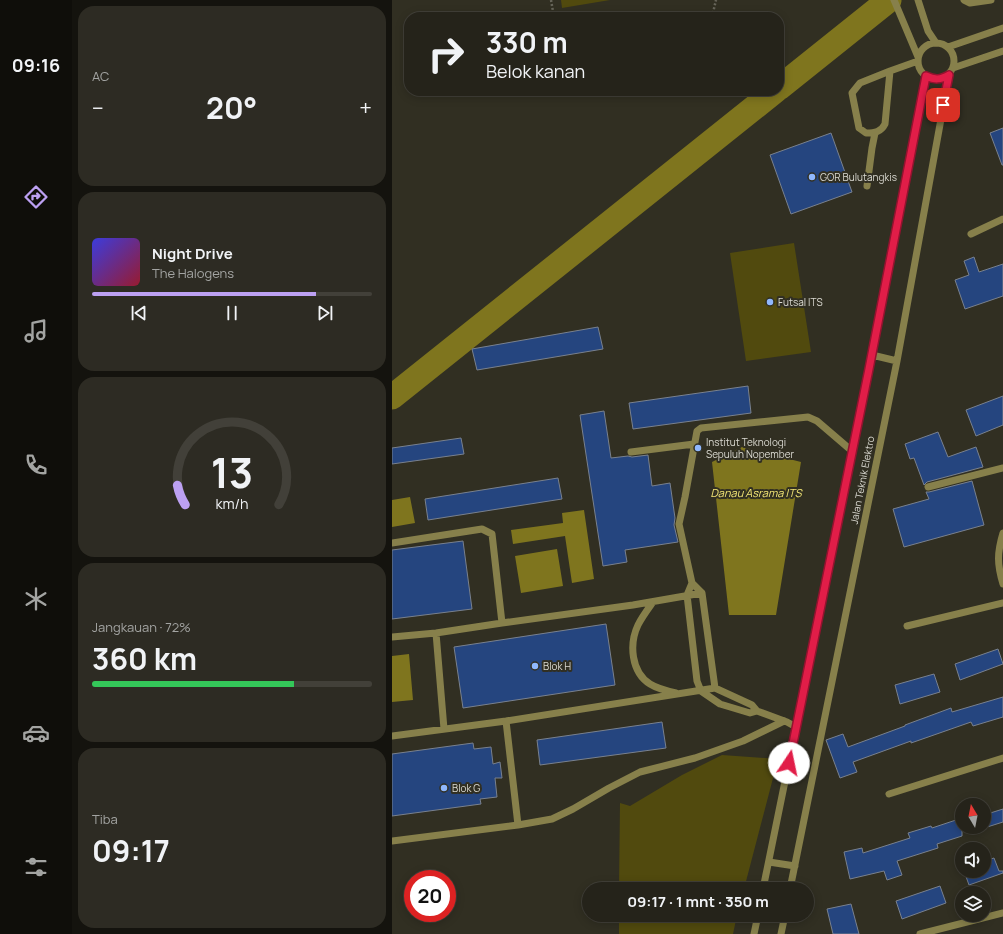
<!DOCTYPE html>
<html lang="id">
<head>
<meta charset="utf-8">
<style>
  :root { --surface:#25231a; --page:#2d2b23; --text:#f1f3f6; --muted:#a3a4a2; --line:#424039; --accent:#bca0f2 }
  body { margin:0; font-family:Manrope,sans-serif; background:var(--page); color:var(--text); height:100vh; display:flex; flex-direction:column; font-size:15px; white-space:nowrap }
  * { box-sizing:border-box; margin:0 }
  p { font-size:13px; color:var(--muted) }
  .icon { flex:none; width:22px; height:22px; fill:none; stroke:currentColor; stroke-width:2; stroke-linecap:round; stroke-linejoin:round }
  .map { position:relative; flex:1; overflow:hidden }
  .sheet { display:flex; flex-direction:column; gap:6px; padding:6px; background:#14130e; width:320px }
  .sheet>* { flex:none }
  .guide { position:absolute; left:12px; top:12px; width:380px; height:84px; border-radius:16px; box-shadow:0 2px 10px #0003,0 0 0 1px var(--line); background:#25231a; color:var(--text); overflow:hidden }
  .needle { width:26px; rotate:350deg }
  .buttons { position:absolute; left:563px; top:798px; display:grid; gap:8px }
  .buttons a { display:grid; place-items:center; width:36px; height:36px; border-radius:50%; background:var(--surface); box-shadow:0 2px 10px #0003,0 0 0 1px var(--line); font-size:20px }
  .speed { position:absolute; left:12px; top:870px; display:flex; gap:8px; font-size:20px; font-weight:700; text-align:center }
  .speed>* { display:grid; place-content:center; width:52px; height:52px; border-radius:50%; background:var(--surface); box-shadow:0 2px 10px #0003,0 0 0 1px var(--line); line-height:1 }
  .speed .limit { border:6px solid #d22; background:#fff; color:#111 }
  .pin { position:absolute; display:grid; place-items:center; width:34px; height:34px; color:#fff; margin:-17px; border-radius:8px; box-shadow:0 2px 6px #0006 }
  .me { position:absolute; width:44px; margin:-22px; rotate:11deg; stroke-linejoin:round; filter:drop-shadow(0 0 3px #0008) }
  .turn { display:flex; align-items:center; gap:14px; height:84px; padding:0 16px; font-size:18px }
  .turn .icon { width:52px; height:52px; stroke-width:2.5 }
  .turn b { display:block; font-size:28px; line-height:34px }
  .big { font-size:30px; font-weight:700; line-height:1.1 }
  .sheet .widget { flex:1; display:flex; flex-direction:column; justify-content:center; gap:6px; min-width:0; padding:0 14px; border-radius:16px; background:var(--page) }
  .sheet .dial { align-items:center; gap:0 }
  .dial svg { height:104px; overflow:visible; fill:none; stroke:var(--line); stroke-width:7; stroke-linecap:round; text-anchor:middle }
  .dial text { fill:var(--text); stroke:none }
  .song { display:flex; align-items:center; gap:12px }
  .cover { width:48px; height:48px; border-radius:6px; background:linear-gradient(135deg,hsl(240 70% 55%),hsl(350 70% 35%)) }
  .played { height:4px; border-radius:2px; background:linear-gradient(90deg,var(--accent) 80%,var(--line) 80%) }
  .keys { display:flex; justify-content:space-around; direction:ltr }
  .heat { display:flex; justify-content:space-between; align-items:center; font-size:22px; direction:ltr }
  .charge { height:6px; border-radius:3px; background:linear-gradient(90deg,#34c759 72%,var(--line) 0) }
  .trip { position:absolute; left:190px; top:882px; width:232px; height:40px; border-radius:20px; background:var(--surface); box-shadow:0 2px 10px #0003,0 0 0 1px var(--line); font-weight:700; line-height:40px; text-align:center }
  main { display:flex; flex:1; min-height:0 }
  .tabs { display:flex; flex-direction:column; width:72px; justify-content:space-around; align-items:center; background:#0f0e0a; color:var(--muted) }
  .tabs .icon { width:28px; height:28px }
  .tabs .selected { color:var(--accent) }
  .tabs b { font-size:18px; color:var(--text) }
  .map>svg:first-child { display:block }
  .green { fill:#514a0e }
  .water { fill:#7f751e }
  .lines { fill:none; stroke-linecap:round; stroke-linejoin:round }
  .river { stroke:#7f751e; stroke-width:25 }
  .building { fill:#25457f; stroke:#79818e }
  .path { stroke:#67655a; stroke-width:2.5; stroke-dasharray:2 2; stroke-linecap:butt }
  .lane { stroke:#87804b; stroke-width:7 }
  .route-casing { stroke:#92132f; stroke-width:10 }
  .route { stroke:#e11d48; stroke-width:7 }
  .poi-dot { fill:#90b8fd; stroke:#312f22; stroke-width:1.5 }
  .labels { text-anchor:middle; dominant-baseline:central; stroke-width:4; stroke-linejoin:round; paint-order:stroke }
  .poi-label { font-size:10px; fill:#dbdad2; stroke:#312f22; text-anchor:start }
  .street-label { font-size:10px; fill:#dbdad2; stroke:#312f22 }
  .water-label { font-size:11px; font-style:italic; fill:#f3e675; stroke:#312f22 }
</style>
</head>
<body>
<main>
<nav class="tabs">
<b>09:16</b>
<svg class="icon selected" aria-label="directions" viewBox="0 0 24 24"><path d="M12 3l9 9-9 9-9-9zM9 14v-3h6M13 9l2 2-2 2"/></svg>
<svg class="icon" aria-label="music" viewBox="0 0 24 24"><path d="M9 18V5l10-2v13"/><circle cx="6" cy="18" r="3"/><circle cx="16" cy="16" r="3"/></svg>
<svg class="icon" aria-label="phone" viewBox="0 0 24 24"><path d="M5 4h4l2 5-3 2q2 4 5 5l2-3 5 2v4C11 20 4 13 5 4z"/></svg>
<svg class="icon" aria-label="climate" viewBox="0 0 24 24"><path d="M12 3v18M4 7l16 10M4 17L20 7"/></svg>
<svg class="icon" aria-label="car" viewBox="0 0 24 24"><path d="M5 17H2v-5l4-1 3-4h7l3 4 3 1v5h-3M9 17h6M6 11h13"/><circle cx="7" cy="17" r="2"/><circle cx="17" cy="17" r="2"/></svg>
<svg class="icon" aria-label="filters" viewBox="0 0 24 24"><path d="M4 7h16M4 17h16"/><circle cx="9" cy="7" r="2"/><circle cx="15" cy="17" r="2"/></svg>
</nav>
<section class="sheet">
<div class="widget"><p>AC</p>
<div class="heat"><a>−</a><b class="big">20°</b><a>+</a></div>
</div>
<div class="widget">
<div class="song"><i class="cover"></i><div><b>Night Drive</b><p>The Halogens</p></div></div>
<div class="played"></div>
<div class="keys"><svg class="icon" aria-label="previous" viewBox="0 0 24 24"><path d="M18 5L8 12l10 7zM5 5v14"/></svg><svg class="icon" aria-label="pause" viewBox="0 0 24 24"><path d="M8 5v14M16 5v14"/></svg><svg class="icon" aria-label="next" viewBox="0 0 24 24"><path d="M6 5l10 7-10 7zM19 5v14"/></svg></div>
</div>
<div class="widget dial"><svg viewBox="0 0 100 80">
<path d="M14 69A42 42 0 1 1 86 69"/>
<path d="M14 69A42 42 0 0 1 8 54" stroke="#bca0f2"/>
<text x="50" y="56" font-size="32" font-weight="700">13</text>
<text x="50" y="72" font-size="11">km/h</text>
</svg></div>
<div class="widget"><p>Jangkauan · 72%</p><b class="big">360 km</b><div class="charge"></div></div>
<div class="widget"><p>Tiba</p><b class="big">09:17</b></div>
</section>
<div class="map">
<svg width="611" height="934" viewBox="0 0 611 934">
  <rect width="100%" height="100%" fill="#312f22"/>
  <path class="green" d="M169,0H218L170,8Z
    M402,243L419,352L354,361L338,253Z
    M330,755L386,759L352,889H227L228,803L238,806L290,775Z
    M227,915H345L341,934H227Z"/>
  <path class="water" d="M350,447L409,462L384,615H337L320,462Z
    M18,497L23,523L0,527V500Z
    M192,510L202,579L180,583L173,536L121,544L119,530L171,523L170,513Z
    M165,549L171,586L129,593L123,556Z
    M17,654L21,700L0,702V656Z"/>
  <g class="lines">
    <path class="river" d="M387,88L497,0
      M0,397L383,91"/>
  </g>
  <path class="building" d="M611,128V165H610L598,133Z
    M439,133L460,192L399,214L378,155Z
    M582,257L587,272L611,264V296L573,309L563,280L577,275L572,261Z
    M206,327L211,349L85,370L80,349Z
    M356,386L359,413L241,429L237,403Z
    M611,396V425L584,436L574,410Z
    M212,411L219,458L236,456L240,457L256,455L260,486L278,483L283,518L282,525L286,542L233,550L235,562L211,566L188,415Z
    M546,432L556,457L584,447L591,467L535,482L532,485L522,458L518,459L513,444Z
    M69,438L72,454L0,464V448Z
    M166,478L170,499L36,520L33,499Z
    M580,481L592,525L512,547L501,509L537,499L534,492H537Z
    M71,541L80,609L0,619V550Z
    M214,624L223,685L71,708L62,647Z
    M606,649L611,664L568,680L563,664Z
    M542,674L548,692L508,704L503,685Z
    M611,697V717L581,726L579,722L519,743V741L461,762L465,772L448,778L434,740L451,734L456,747L513,726V725L559,708L560,712Z
    M270,722L274,748L148,765L145,740Z
    M81,743L82,749L99,747L101,764L108,762L110,778H103L105,797L88,799L89,804L0,816V754Z
    M611,809V822L592,828V815Z
    M570,818V836L545,844L546,848L505,861L510,875L495,880L492,871L458,879L452,852L470,848L471,853L518,838L516,833L539,826L540,828Z
    M602,858L607,871H611V873L577,885L572,871H592V861Z
    M548,886L554,903L510,919L504,901Z
    M459,904L467,934H441L435,909Z"/>
  <g class="lines">
    <path class="path" d="M159,0L162,17
      M320,17L324,0"/>
    <path class="lane" d="M502,0L526,57
      M526,0L536,31L544,43
      M572,0L578,3L599,0
      M526 61a18 18 0 1 1 36 0a18 18 0 1 1-36 0Z
      M556,47L611,28
      M561,68L611,51
      M498,71L493,124C489,132 483,133 474,133L467,128L460,93L468,83Z
      M498,71L526,61
      M475,186L480,148L483,133
      M579,234L611,219
      M480,355L505,361
      M239,452L302,444
      M536,487L611,468
      M611,533C605,553 605,564 611,584
      M0,543L90,529L100,534L110,623L241,605L310,593
      M300,583L295,595L305,681L309,691L328,704L358,713L365,711L395,722L404,727
      M261,602C256,609 250,617 246,625C237,644 239,672 258,684C266,689 275,691 284,693
      M515,626L611,603
      M44,633L52,729
      M0,637L44,633L110,623
      M365,711L360,705L323,688L310,593L300,583L287,524L293,497L305,431L309,428L416,417L425,421L460,451
      M0,736L114,721L323,688
      M497,794L611,758
      M126,825L160,819L181,809L217,788L248,772L303,758L351,741L392,721
      M0,841L126,825L114,721
      M377,862L403,866
      M371,889L480,355L534,77
      M398,889L505,361L557,75
      M362,934L366,915
      M389,934L393,915
      M528,934L611,913"/>
  </g>
  <g class="lines">
    <g class="route-casing">
      <path id="route" d="M397,763L477,369L534,76C543,80 548,80 557,75L551,105"/>
    </g>
    <use href="#route" class="route"/>
  </g>
  <g class="poi-dot">
    <circle cx="420" cy="177" r="4"/>
    <circle cx="378" cy="302" r="4"/>
    <circle cx="306" cy="448" r="4"/>
    <circle cx="143" cy="666" r="4"/>
    <circle cx="52" cy="788" r="4"/>
  </g>
  <g class="labels">
    <g class="poi-label">
      <text x="428" y="177">GOR Bulutangkis</text>
      <text x="386" y="302">Futsal ITS</text>
      <text x="314" y="442">Institut Teknologi<tspan x="314" dy="12">Sepuluh Nopember</tspan></text>
      <text x="151" y="666">Blok H</text>
      <text x="60" y="788">Blok G</text>
    </g>
    <g class="street-label">
      <text transform="translate(470 480) rotate(-79)">Jalan Teknik Elektro</text>
    </g>
    <g class="water-label">
      <text x="364" y="492">Danau Asrama ITS</text>
    </g>
  </g>
</svg>
<div class="buttons">
<a><svg class="needle" viewBox="-14 -14 28 28"><path d="M0-13l5 13h-10z" fill="#e53935"/><path d="M0 13l5-13h-10z" fill="#a3a4a2"/></svg></a>
<a><svg class="icon" aria-label="sound" viewBox="0 0 24 24"><path d="M4 9h4l5-4v14l-5-4H4zM17 9q2 3 0 6"/></svg></a>
<a><svg class="icon" aria-label="layers" viewBox="0 0 24 24"><path d="M12 4l9 5-9 5-9-5zM3 14l9 5 9-5"/></svg></a>
</div>
<div class="speed"><div class="limit">20</div></div>
<div class="pin" style="left:551px;top:105px;background:#d93025"><svg class="icon" aria-label="arrive" viewBox="0 0 24 24"><path d="M6 21V4h12l-3 4 3 4H6"/></svg></div>
<svg class="me" style="left:397px;top:763px" viewBox="-20 -20 40 40"><circle r="19" fill="#fff"/><path d="M0-13L10 11 0 6-10 11z" fill="#e11d48"/></svg>
<div class="trip">09:17 · 1 mnt · 350 m</div>
<div class="guide">
<div class="turn"><svg class="icon" aria-label="right" viewBox="0 0 24 24"><path d="M7 20v-9h11M14 6l5 5-5 5"/></svg><div><b>330 m</b>Belok kanan</div></div>
</div>
</div>
</main>
</body>
</html>
